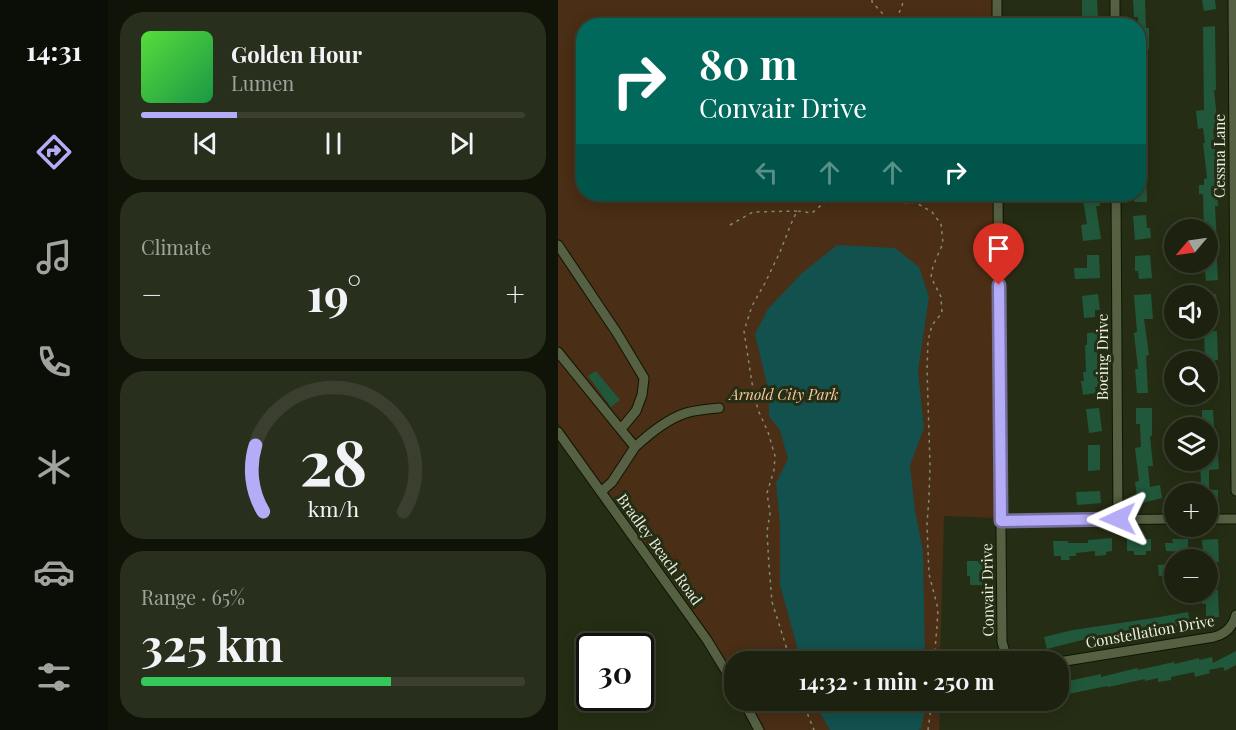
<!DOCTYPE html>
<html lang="en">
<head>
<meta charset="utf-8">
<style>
  :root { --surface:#1c220f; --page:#292f1d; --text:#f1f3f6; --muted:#a0a49e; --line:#3a3f2f; --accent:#b5acf8 }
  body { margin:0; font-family:"Playfair Display",serif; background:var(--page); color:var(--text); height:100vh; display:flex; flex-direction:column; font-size:22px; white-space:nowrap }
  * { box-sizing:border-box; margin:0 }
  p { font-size:20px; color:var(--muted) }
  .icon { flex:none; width:33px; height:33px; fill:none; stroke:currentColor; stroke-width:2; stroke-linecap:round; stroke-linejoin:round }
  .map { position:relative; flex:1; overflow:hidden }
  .details { display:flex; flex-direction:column; gap:12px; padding:12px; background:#0f1308; width:450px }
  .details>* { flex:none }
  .hud { position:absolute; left:18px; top:18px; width:570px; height:183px; border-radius:24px; box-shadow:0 3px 15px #0003,0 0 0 2px var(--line); background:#00695c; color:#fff; overflow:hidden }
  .needle { width:39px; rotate:241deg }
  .controls { position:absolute; left:606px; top:219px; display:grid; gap:12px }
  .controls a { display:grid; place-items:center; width:54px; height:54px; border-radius:50%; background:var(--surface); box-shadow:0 3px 15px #0003,0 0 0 2px var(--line); font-size:30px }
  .speed { position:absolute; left:18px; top:633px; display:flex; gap:12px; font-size:30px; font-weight:700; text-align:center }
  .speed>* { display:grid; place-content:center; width:78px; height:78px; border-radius:50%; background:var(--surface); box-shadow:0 3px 15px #0003,0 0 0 2px var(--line); line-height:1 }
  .speed .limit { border:3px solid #111; border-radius:9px; background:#fff; color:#111 }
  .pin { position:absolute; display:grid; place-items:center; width:51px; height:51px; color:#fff; margin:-62px -26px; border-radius:50% 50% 50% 0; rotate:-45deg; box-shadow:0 0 6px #0007 }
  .pin .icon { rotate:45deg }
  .me { position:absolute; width:66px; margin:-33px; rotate:269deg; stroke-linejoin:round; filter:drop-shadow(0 0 4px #0008) }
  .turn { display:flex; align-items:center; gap:21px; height:126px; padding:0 24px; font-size:27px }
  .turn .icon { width:78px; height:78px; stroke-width:2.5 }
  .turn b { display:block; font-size:42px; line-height:51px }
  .lanes { display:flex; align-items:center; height:57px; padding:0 24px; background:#0003; justify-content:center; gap:30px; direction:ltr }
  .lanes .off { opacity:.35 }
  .big { font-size:45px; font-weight:700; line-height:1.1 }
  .details .card { flex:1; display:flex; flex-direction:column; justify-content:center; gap:9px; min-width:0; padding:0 21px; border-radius:24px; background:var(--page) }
  .details .dial { align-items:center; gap:0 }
  .dial svg { height:156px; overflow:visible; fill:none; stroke:var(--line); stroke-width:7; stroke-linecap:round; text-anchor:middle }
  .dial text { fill:var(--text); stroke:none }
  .song { display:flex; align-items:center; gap:18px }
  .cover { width:72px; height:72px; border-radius:9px; background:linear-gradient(135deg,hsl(110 70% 55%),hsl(140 70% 35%)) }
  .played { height:6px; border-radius:3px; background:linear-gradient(90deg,var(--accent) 25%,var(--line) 25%) }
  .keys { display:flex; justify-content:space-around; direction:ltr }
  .heat { display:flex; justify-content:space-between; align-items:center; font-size:33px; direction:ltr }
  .charge { height:9px; border-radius:4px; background:linear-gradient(90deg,#34c759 65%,var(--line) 0) }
  .trip { position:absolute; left:166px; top:651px; width:345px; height:60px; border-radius:24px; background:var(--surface); box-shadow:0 3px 15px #0003,0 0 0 2px var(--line); font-weight:700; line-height:60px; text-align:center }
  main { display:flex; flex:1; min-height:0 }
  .menu { display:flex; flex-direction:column; width:108px; justify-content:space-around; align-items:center; background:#0b0e06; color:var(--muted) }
  .menu .icon { width:42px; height:42px }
  .menu .active { color:var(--accent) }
  .menu b { font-size:27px; color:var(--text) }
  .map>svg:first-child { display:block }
  .green { fill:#4a2e15 }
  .water { fill:#13514e }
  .building { fill:#21583b }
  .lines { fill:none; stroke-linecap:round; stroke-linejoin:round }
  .minor-casing { stroke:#0e1600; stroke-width:11 }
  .path { stroke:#838b76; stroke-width:1.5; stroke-dasharray:3 4.5; stroke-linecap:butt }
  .minor { stroke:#566144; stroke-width:9 }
  .route-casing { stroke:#7670a1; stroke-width:15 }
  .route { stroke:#b5acf8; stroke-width:10 }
  .labels { text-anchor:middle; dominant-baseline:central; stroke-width:6; stroke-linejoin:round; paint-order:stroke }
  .street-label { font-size:15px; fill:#eaf1e1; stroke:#252e14 }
  .park-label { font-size:15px; font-style:italic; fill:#fdc79b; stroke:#252e14 }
</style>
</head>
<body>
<main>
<nav class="menu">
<b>14:31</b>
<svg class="icon active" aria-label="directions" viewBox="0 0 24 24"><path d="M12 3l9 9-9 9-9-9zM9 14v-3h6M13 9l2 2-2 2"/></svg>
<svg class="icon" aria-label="music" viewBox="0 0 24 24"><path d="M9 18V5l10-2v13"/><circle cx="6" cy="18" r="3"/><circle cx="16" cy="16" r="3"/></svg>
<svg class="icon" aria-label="phone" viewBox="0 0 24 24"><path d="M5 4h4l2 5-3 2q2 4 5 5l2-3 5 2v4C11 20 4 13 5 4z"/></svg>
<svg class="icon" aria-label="climate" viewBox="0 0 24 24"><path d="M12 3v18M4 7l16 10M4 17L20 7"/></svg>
<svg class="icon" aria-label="car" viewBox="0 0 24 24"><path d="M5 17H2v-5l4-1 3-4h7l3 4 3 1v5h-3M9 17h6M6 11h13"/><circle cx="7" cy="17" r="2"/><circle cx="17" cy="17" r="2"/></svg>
<svg class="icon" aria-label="filters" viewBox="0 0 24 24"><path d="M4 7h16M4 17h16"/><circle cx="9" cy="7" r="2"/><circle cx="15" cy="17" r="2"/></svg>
</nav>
<section class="details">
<div class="card">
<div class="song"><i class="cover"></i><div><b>Golden Hour</b><p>Lumen</p></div></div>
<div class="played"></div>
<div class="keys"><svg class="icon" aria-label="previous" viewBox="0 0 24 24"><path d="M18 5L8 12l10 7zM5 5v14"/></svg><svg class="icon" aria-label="pause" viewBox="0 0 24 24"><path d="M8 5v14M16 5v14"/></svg><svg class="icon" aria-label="next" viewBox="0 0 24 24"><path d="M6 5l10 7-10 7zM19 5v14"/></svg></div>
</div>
<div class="card"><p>Climate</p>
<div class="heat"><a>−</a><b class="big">19°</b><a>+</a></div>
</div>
<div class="card dial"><svg viewBox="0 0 100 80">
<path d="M14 69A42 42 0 1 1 86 69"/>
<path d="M14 69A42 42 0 0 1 10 35" stroke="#b5acf8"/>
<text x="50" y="56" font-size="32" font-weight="700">28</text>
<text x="50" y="72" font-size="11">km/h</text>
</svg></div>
<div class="card"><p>Range · 65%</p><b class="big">325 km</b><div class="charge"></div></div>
</section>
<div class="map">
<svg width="678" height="730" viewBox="0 0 678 730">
  <rect width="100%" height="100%" fill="#252e14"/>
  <path class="green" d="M0,0H434L435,25L26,26V194H436L438,518L386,516L382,661L177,662V677L153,637L109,575L0,423Z
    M191,701H382L381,730H207Z"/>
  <path class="water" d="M279,245L337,248L361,267L371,297L360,371L366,428L352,465L357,511L365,551L367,661H243L222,585V524L218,483L230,459L222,430L211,416V393L197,334L210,309L243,274Z
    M369,701L363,729L360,730H272L255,701Z"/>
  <path class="building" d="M524,0H539L540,17H524Z
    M575,0H587L588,28H591V49H588L587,56L589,87H580V17H576Z
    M644,0H657L658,9L646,11Z
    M657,26L658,90H656L660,128L655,129L659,165H658L660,206H657L659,244H658L660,280L648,281L646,262H650V230H646L645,194H641V185H646V179L649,178L645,143H647L645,128L640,129L638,111L646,110L645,27Z
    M586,102L589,202H576V194H580V103Z
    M529,194H541L542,206H538L543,239L525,241L523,225L529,224L525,200L529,199Z
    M588,215L589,228H592L593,238L577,240L575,216Z
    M529,255H541L542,278L517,279L516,268H529Z
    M592,255L594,278L581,279L580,271H577V256Z
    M540,294L542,310H537V317L526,318L524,296Z
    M593,294L595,319H586L591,355L588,356L590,393H579L577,369H580L576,333L579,332L576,295Z
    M658,294L660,310L650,311V295Z
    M659,331L660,360H657L661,388L650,389V360H647L646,332Z
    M541,332L543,360H539L543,387H537L538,393L525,395L523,381H526L525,372H528L527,345H529V333Z
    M38,371L62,400L53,407L30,376Z
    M541,408L544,431L531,433L528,409Z
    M578,408H594V436H592L595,466H590L592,487L602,485L604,498L580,504L577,482L581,481L577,448L583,447L582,424H578Z
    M644,410H655L656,428H644Z
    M530,445H542V470L530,471Z
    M659,445L661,469L651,470V490H660V502H650V494H638L637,482H643L642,460H650V446Z
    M542,491L543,503L519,505L518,492Z
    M554,538V551L548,552V555L537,556V551L518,553V556H511L512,560H503V556H496L495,541H510V543H530V540Z
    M569,539H593V551H588V555H576V551H569Z
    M614,539H630V552L608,551L607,543H615Z
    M660,539L661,562L650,563L649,555L646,556V552H645L644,540Z
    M409,561H425V585H412V576H409Z
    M611,564L612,575L601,576L600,565Z
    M650,590H660L661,617L648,618V604H644V592H650Z
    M630,612L632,624L597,630L532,640V638L489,649L486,637L515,630L596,618Z
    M678,651V665L667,671L665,667L651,670L652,673L637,677L636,672L613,677V680L600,682V678L587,681V679L550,687L549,686L501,696V683L543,674V677L579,668L580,670L616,662L617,664L641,658V660L654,657L655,663Z"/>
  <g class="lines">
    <g class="minor-casing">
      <path id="minor" d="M439,0V26
        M557,0V26
        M675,0L678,491
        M440,194L444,642L447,652L456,662
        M558,194L560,519
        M0,245L59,333L86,378L84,395L78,411L63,429
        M0,352L77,447L54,482L43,492
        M0,432L149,640L177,686
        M77,447C91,434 109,419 128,413C138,410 150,409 161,408
        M650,519H678
        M443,521L616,519
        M501,662L656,637C668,634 675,626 678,615
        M185,700L201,730"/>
    </g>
    <path class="path" d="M314,0V2L334,24
      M334,26L344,7L345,0
      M358,201L363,194
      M172,225L195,212L239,211
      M233,662L214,602L211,566L209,532L212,513L209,493L216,470L217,456L210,432L200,410L194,383L186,331L194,306L207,283L222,252L233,224L239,211L254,213C259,209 264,204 269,201C289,192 314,195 335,199C345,201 346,204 357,202L374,212L383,224L385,243L375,266L373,277L383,297L384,313L374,325L370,341L369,369L372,465L371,497L369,524L370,551L371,574L380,609L379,626L376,662
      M244,700L256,730
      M370,730L374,700"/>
    <use href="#minor" class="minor"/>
  </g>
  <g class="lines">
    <g class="route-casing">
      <path id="route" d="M441,285L443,521L560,519"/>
    </g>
    <use href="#route" class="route"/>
  </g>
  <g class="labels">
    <g class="street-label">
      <text transform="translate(661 156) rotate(-90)">Cessna Lane</text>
      <text transform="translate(544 357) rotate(-90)">Boeing Drive</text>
      <text transform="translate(102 549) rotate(54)">Bradley Beach Road</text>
      <text transform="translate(429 590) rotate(-91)">Convair Drive</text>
      <text transform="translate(592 631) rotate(-10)">Constellation Drive</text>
    </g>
    <g class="park-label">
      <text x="226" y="394">Arnold City Park</text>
    </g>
  </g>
</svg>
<div class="controls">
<a><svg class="needle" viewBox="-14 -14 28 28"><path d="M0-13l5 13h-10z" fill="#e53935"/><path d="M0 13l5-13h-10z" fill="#a0a49e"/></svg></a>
<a><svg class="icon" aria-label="sound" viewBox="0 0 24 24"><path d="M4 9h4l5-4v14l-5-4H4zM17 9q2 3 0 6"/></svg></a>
<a><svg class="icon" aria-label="search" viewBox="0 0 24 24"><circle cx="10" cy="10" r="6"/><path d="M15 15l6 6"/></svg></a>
<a><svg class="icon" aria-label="layers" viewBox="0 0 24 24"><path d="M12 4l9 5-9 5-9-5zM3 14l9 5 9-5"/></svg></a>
<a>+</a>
<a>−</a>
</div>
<div class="speed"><div class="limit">30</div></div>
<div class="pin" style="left:441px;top:285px;background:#d93025"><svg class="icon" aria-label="arrive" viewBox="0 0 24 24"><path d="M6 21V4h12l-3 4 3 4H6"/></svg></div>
<svg class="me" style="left:560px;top:519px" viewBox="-20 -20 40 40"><path d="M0-17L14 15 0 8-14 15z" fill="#b5acf8" stroke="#fff" stroke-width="4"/></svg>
<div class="trip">14:32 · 1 min · 250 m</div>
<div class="hud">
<div class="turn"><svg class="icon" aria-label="right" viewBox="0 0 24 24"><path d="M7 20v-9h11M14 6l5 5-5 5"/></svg><div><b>80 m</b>Convair Drive</div></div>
<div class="lanes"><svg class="icon off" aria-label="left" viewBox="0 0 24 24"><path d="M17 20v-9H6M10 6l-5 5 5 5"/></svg><svg class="icon off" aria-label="ahead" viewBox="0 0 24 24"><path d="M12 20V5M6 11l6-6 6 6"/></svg><svg class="icon off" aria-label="ahead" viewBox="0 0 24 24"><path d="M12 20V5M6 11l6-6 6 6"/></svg><svg class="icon" aria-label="right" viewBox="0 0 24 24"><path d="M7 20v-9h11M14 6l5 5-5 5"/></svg></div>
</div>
</div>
</main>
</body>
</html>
